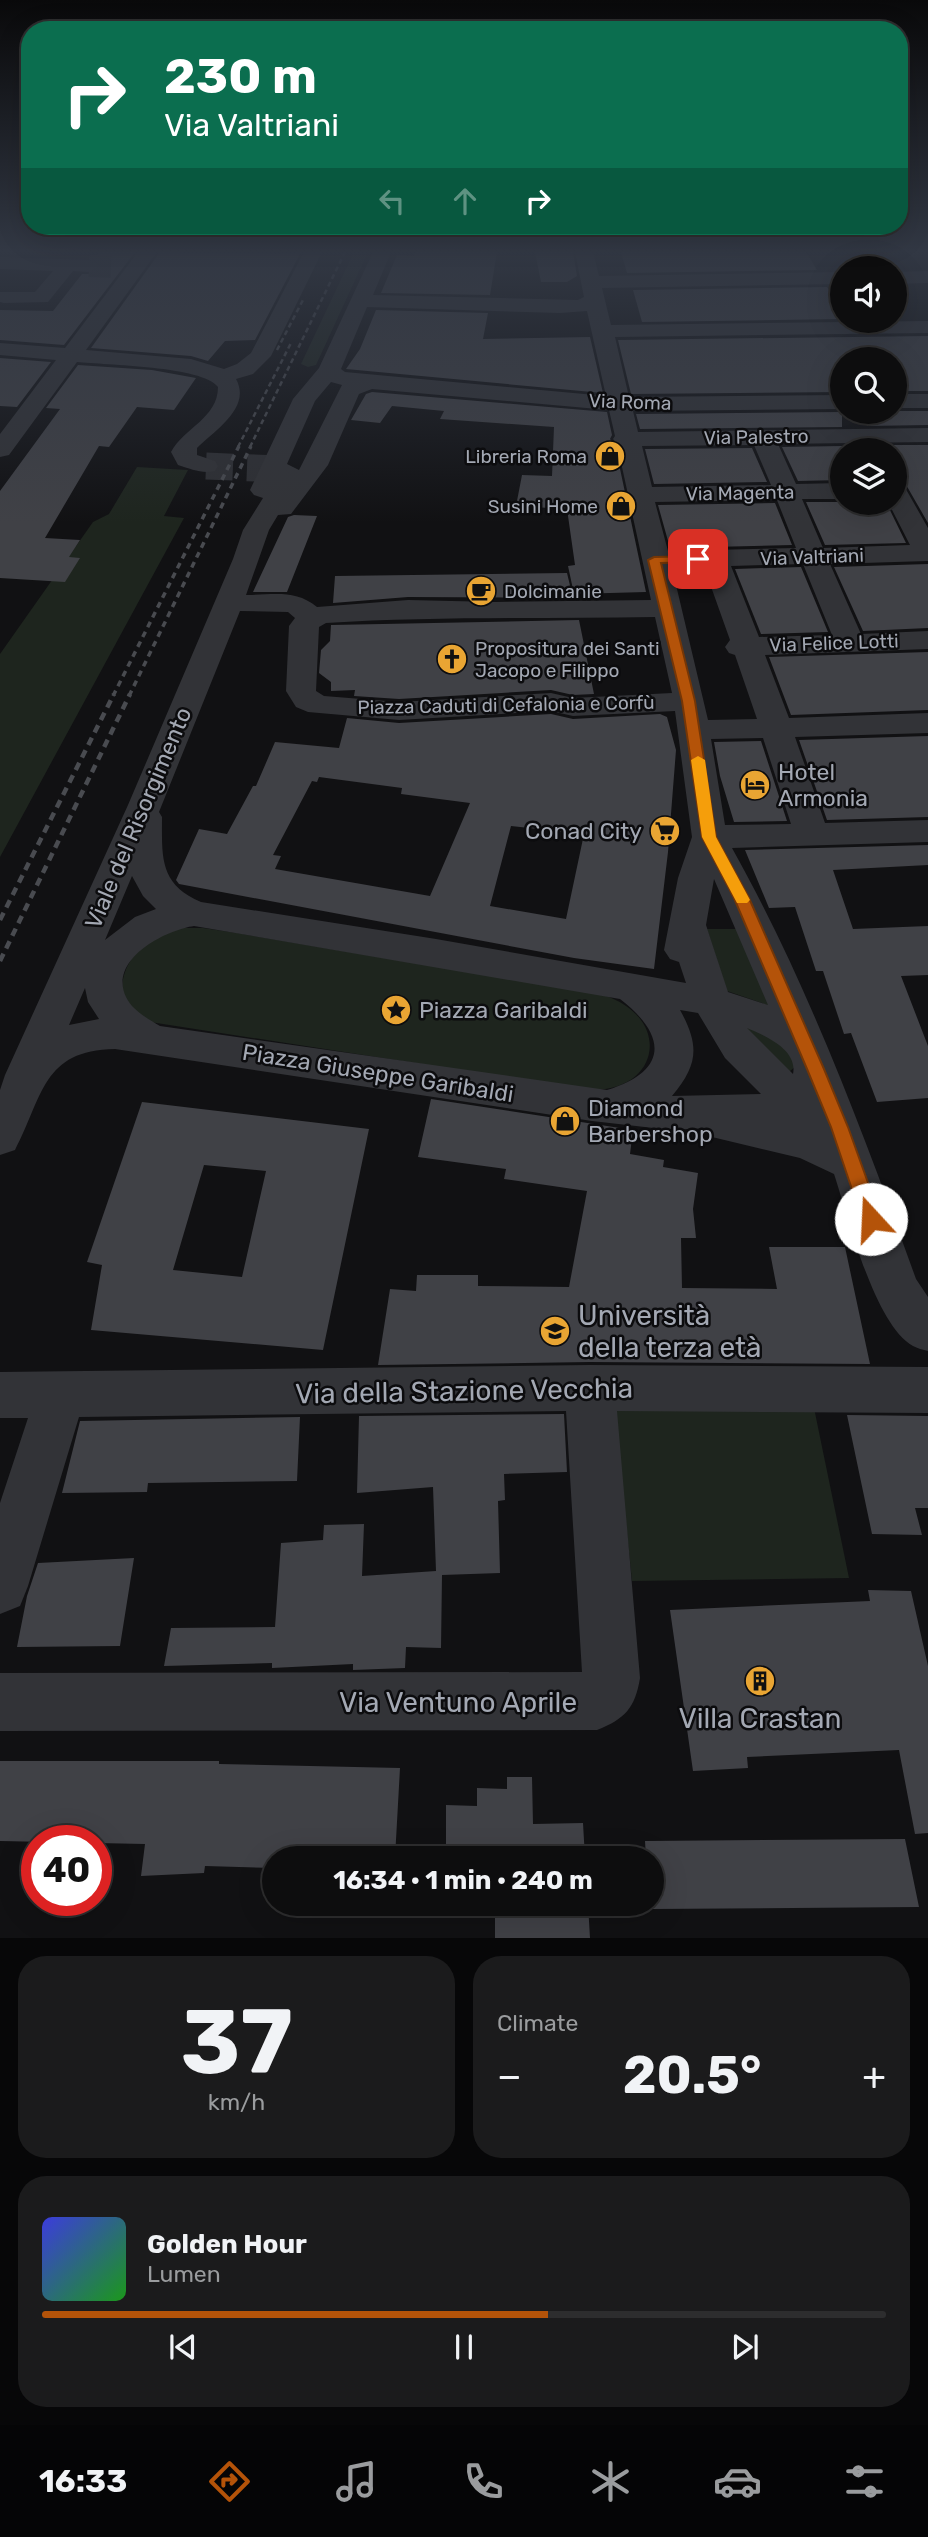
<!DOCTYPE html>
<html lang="en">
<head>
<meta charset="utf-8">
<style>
  :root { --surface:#0d0d0e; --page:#1b1b1c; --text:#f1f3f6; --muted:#9a9c9e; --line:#2d2d2e; --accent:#b45309 }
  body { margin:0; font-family:Rubik,sans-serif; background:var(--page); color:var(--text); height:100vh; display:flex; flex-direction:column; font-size:26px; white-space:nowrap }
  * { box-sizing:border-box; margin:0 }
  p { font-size:23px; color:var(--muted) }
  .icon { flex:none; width:38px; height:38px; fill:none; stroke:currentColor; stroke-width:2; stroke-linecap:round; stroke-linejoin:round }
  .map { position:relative; height:1938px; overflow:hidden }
  .side { display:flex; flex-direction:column; gap:18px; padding:18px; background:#070708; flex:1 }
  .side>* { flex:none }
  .banner { position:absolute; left:21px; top:21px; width:887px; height:214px; border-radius:28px; box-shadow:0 7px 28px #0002,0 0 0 2px var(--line); background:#0b6e4f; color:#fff; overflow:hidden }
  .fabs { position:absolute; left:830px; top:256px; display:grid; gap:14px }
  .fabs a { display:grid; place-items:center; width:77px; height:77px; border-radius:50%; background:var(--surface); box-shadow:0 7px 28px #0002,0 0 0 2px var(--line); font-size:35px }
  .speed { position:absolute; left:21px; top:1825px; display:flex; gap:14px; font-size:35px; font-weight:700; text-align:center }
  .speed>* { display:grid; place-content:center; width:91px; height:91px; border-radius:50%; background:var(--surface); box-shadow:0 7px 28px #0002,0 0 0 2px var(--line); line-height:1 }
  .speed .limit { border:10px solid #d22; background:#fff; color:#111 }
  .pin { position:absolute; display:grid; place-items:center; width:60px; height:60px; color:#fff; margin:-30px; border-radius:14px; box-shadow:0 4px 10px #0006 }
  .me { position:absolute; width:77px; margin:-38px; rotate:340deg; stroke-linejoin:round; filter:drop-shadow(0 0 5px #0008) }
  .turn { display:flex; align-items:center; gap:24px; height:147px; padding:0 28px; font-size:32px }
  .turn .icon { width:91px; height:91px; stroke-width:2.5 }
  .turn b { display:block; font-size:49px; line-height:60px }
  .lanes { display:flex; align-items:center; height:66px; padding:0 28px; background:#0003; justify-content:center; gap:35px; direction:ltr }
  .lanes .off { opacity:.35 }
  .big { font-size:52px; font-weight:700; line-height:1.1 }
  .side .tile { flex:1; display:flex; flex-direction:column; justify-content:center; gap:10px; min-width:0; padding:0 24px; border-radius:28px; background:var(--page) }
  .side .dial { align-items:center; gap:0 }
  .dial b { font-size:91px; line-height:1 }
  .song { display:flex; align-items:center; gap:21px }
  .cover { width:84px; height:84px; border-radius:10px; background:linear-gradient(135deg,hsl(240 70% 55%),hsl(120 70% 35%)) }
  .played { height:7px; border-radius:4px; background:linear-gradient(90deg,var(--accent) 60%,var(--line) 60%) }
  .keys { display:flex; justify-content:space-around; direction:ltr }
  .heat { display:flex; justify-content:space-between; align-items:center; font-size:38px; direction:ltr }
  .side .tiles { flex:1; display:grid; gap:18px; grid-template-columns:1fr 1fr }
  .tile:last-child { grid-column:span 2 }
  .trip { position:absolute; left:262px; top:1846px; width:402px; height:70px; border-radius:35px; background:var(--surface); box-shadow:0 7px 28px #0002,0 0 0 2px var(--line); font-weight:700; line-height:70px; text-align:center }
  .menu { display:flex; height:112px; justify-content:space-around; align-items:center; background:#050506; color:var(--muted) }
  .menu .icon { width:49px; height:49px }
  .menu .active { color:var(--accent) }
  .menu b { font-size:32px; color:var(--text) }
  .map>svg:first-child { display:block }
  .green { fill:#1e251e }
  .building { fill:#404146; fill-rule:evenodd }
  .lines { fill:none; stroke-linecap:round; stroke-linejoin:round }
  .minor-tunnel-far1 { stroke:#2e2f33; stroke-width:22; stroke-dasharray:22 10; stroke-linecap:butt }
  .minor-tunnel { stroke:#2e2f33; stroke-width:27; stroke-dasharray:27 14; stroke-linecap:butt }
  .minor { fill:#323337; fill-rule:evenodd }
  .rail-far2 { stroke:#494b50; stroke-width:2.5; stroke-dasharray:5 3.5; stroke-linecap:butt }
  .rail-far1 { stroke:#494b50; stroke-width:3.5; stroke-dasharray:6 5; stroke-linecap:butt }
  .rail { stroke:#494b50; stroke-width:4.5; stroke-dasharray:8 6; stroke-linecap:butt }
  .route { fill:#b45309; stroke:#753606; stroke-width:2 }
  .slow { fill:#f59e0b }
  .labels { text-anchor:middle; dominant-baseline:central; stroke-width:5; stroke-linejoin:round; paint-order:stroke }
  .far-street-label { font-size:19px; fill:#a3a8b3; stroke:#0c0c0e }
  .far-poi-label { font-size:19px; fill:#a3a8b3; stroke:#0c0c0e; text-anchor:end }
  .poi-label { font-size:23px; fill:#a3a8b3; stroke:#0c0c0e; text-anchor:start }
  .street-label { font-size:23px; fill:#a3a8b3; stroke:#0c0c0e }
  .near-poi-label { font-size:28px; fill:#a3a8b3; stroke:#0c0c0e; text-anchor:start }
  .near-street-label { font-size:28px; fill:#a3a8b3; stroke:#0c0c0e }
</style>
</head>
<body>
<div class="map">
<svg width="928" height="1939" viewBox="0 0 928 1939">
  <rect width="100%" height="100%" fill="#111113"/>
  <path class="green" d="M354,252H368L316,365L308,367L301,364Z
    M137,467L188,470L164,516L184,518L0,857V654L93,522L109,514Z
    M181,928H203L237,933L603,995C673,1017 661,1092 590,1090L150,1022C143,1017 133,1011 128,1004C113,983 131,953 150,940C158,935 171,932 181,928Z
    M707,929H744L773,1007L727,991Z
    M745,1022L802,1052L796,1066L789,1072L749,1038Z
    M813,1403L849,1578L632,1581L614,1406Z"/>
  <path class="building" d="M100,252H135L64,345L0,340V310L53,311L82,274H90L101,267L93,260Z
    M160,252L278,254L301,252L255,340L225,341L208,361L191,356L91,348Z
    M415,252H497L490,295L381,293L397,255L414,256Z
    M535,252H573L577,276L567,282H541Z
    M621,252H806L817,270L627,273Z
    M827,287L842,310V319L642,322L633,290Z
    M376,310L488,313L483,339L590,337L603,393L346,369L360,349Z
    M928,336V391H894V359H842V392L631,394L618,340Z
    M0,358L51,362L17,407L0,406Z
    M78,365L152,370L196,378L174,410L137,407L109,447L99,446L45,538L80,540L69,557L80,558L65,582L0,578V491L60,409L46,408Z
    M372,392L607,412L612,435L610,439L615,445L646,592L574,594L568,566L575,565L567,509L516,506L522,475L552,476L554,427L440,419L444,411L392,406L380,423L351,420L366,394Z
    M859,411H928V425L867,426Z
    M842,412V427L640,429L636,414Z
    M877,445H928V523L905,483L894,476V450H880Z
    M842,446V480L798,481L782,447Z
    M752,448L767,482L654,484L645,449Z
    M806,502H886L906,543L825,545Z
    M775,503L792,545L670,548L658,505Z
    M294,515L317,516L287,592H253L288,517Z
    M928,564V628L863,631L834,567Z
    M801,567L828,632L761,634L735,569Z
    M567,573L573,598L408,597L333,603L335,576Z
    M579,620L594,694L573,695L551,690L399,699L354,696L355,690L331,691V682L319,673L321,650L330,641L331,625Z
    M928,652V710L791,715L769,657Z
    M551,714L573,719L660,714L667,717L676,750L668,852L654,969L574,958L179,884L176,880L199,829L227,834L253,786H256L275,742L339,748L347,718L399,723ZM319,777L402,788L401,794L470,803L430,896L275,869L281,856L273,855L312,781L317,782ZM511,826L584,834L566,919L490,906Z
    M928,736V817L827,820L799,740Z
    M761,741L787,821L734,822L720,776L714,742Z
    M928,845V865L833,870L853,929L928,926V975L901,976L928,1046V1098L877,1102L851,1033L844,1034L823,971H816L795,907L769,908L745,850Z
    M431,1099L633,1130L630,1154L664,1160L663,1167L698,1173L693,1209L696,1238H681L682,1288L777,1289L769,1247H845L870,1364L590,1362L378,1365L390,1289L416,1291L417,1275H478V1286L569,1287L587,1191L504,1179L506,1169L418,1157Z
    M142,1102L369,1129L323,1350L91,1330L102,1265L87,1262ZM204,1165L266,1171L242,1277L173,1270Z
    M564,1414L567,1472L504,1474L505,1500L498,1501L500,1573L442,1575L441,1648L406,1647L405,1668L353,1670V1664L272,1668V1663L164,1666L171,1628L275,1627L281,1543L323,1540L324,1525L364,1524L362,1576L436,1571L433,1487L357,1493L359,1416Z
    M847,1415L928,1416V1508H915L922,1535L872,1534Z
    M300,1417L297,1481L148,1483L147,1492L62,1493L80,1421Z
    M134,1558L120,1646L17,1647L27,1596L38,1563Z
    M868,1590L911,1591L928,1666V1833L915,1834L899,1750L747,1757L748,1768L693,1771L670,1610L870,1601Z
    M0,1761H219V1764L400,1768L395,1858H275V1868L205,1866L204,1873L141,1876L145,1844L0,1841Z
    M507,1777H532L533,1824L583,1823L585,1858H446V1805L477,1806V1788L507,1789Z
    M905,1839L919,1907L651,1909L653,1858H646L645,1841Z
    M446,1904H588L590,1938H495V1914H446Z"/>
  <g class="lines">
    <path class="minor-tunnel-far1" d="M89,266L114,267"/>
    <path class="minor-tunnel" d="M206,466L278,469"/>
    <path class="minor" d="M138,252H157L86,350L191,359L224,369L237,364L251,353L304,252H322L271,356L253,374L236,379C252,408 214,431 197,448V455L215,461L218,466L215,471C202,474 191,469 178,465L171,452C184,428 218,418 218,387C203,366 105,365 77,362L9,455L0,457V434L56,360L0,355V343L65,348Z
      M373,252H391L373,295L578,300L584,297L575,252H593L599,276L842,272V284L602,288L611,325L928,321V333L615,337L629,397L842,395V409L633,411L638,432L928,428V442L778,444L796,484L842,483V499H802L823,548L910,545L888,502H894V481L903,484L928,528V561L830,564L861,634L928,631V649L765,655L789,718L928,713V733L795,737L825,823L928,820V842L732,848C808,984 863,1132 916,1279L928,1297V1351C923,1350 917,1348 913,1346C874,1324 848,1216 834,1174L800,1158L712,1137L707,1128L671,1130L592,1121L115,1049C42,1050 43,1097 15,1150L0,1155V1090L5,1075L128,805L233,559L243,530L263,498L254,495L250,490L293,399L319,368ZM367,307L560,313L587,311L606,396L345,372L341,369ZM331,382L342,385L299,470L287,464L315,401ZM372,389L609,410L615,436L613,439L617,444L651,600L495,602L408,600L317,607C295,589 273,595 246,595L269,530L278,515L291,514L328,465L359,394ZM754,445L771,485L652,487L642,446ZM777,500L796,548L668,551L655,502ZM803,564L832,635L759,637L731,566ZM704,567L730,640L725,647L729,653L735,655L757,719L708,720L672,568ZM240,611L288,612L295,618L289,626L286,691L296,707L308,712L399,720L551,711L573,716L675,711L692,837L678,878L664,950L670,959L679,962L686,983L436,939L201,902C159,884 162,857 162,817L159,812ZM655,617L672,693L573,698L551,693L399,702L324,696L316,691L319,627L326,623C435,616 545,619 655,617ZM763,738L791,824L725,825L711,739ZM132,876L143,896L156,909L135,917L105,940ZM714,879L768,1005L728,992L706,925ZM194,926L620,999C668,1036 668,1071 607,1090L160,1026C148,1019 132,1010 126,997C108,959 166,930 194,926ZM85,988L88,1002L99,1019L69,1025ZM680,1010L698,1013L725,1058L761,1094L672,1096C698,1065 700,1046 680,1010ZM747,1028C766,1036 798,1050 793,1074Z
      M0,257L89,260L99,266L89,272L73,271L48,302L4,303L0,302V292H35L53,271L0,269Z
      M928,271V283L894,284V272Z
      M894,394H928V408H894Z
      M590,1365L928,1367V1413L617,1411L640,1678C635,1708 625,1719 597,1730L0,1731V1673L582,1672L566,1411L79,1417L28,1586L20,1606L0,1614V1503L28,1418H0V1372Z"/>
    <path class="rail-far2" d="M277,350L304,298
      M238,447L291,343
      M250,447L345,252"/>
    <path class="rail-far1" d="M113,696L239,446
      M129,696L251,446"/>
    <path class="rail" d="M0,920L114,694
      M0,961L130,694"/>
  </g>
  <linearGradient id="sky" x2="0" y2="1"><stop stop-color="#09090a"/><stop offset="0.48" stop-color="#323844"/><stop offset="1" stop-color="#323844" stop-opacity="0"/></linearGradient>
  <rect width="928" height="523" fill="url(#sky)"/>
  <path class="route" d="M698,556L702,557V562L661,563L695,701L716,837L749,898L824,1069L848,1127L881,1219L878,1225L871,1227L865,1225L862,1219L831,1127L807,1069L734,898L702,837L682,701L648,560L654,557Z"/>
  <path class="slow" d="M698,756L705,760L716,837L750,900L747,903H737L702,837L691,760Z"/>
  <defs>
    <g id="shop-disc" transform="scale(1.575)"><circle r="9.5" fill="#e9a533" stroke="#0c0c0e"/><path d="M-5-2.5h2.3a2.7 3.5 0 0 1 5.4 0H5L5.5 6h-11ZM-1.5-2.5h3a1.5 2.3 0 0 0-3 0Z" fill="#111"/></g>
    <g id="cafe-disc" transform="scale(1.575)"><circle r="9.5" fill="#e9a533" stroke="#0c0c0e"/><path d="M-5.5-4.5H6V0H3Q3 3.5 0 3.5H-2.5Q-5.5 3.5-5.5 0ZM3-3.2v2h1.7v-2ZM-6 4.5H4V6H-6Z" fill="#111"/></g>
    <g id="church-disc" transform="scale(1.575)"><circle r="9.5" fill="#e9a533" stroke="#0c0c0e"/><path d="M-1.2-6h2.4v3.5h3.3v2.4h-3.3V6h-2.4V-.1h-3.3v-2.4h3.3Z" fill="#111"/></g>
    <g id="hotel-disc" transform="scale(1.575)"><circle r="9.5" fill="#e9a533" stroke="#0c0c0e"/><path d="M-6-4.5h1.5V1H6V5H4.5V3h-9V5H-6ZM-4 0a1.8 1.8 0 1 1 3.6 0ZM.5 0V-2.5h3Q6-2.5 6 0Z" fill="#111"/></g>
    <g id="supermarket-disc" transform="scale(1.575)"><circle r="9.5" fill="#e9a533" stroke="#0c0c0e"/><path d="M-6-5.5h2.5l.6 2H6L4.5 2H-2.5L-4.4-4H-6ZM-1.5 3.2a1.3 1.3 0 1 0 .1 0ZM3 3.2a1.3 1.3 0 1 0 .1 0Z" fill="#111"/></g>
    <g id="sight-disc" transform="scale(1.575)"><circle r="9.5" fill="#e9a533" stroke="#0c0c0e"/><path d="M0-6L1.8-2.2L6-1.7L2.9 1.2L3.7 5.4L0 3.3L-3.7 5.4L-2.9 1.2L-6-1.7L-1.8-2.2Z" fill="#111"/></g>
    <g id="university-disc" transform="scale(1.575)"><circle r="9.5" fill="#e9a533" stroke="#0c0c0e"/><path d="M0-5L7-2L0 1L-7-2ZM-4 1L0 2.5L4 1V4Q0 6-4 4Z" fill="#111"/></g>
    <g id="building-disc" transform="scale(1.575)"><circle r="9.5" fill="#e9a533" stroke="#0c0c0e"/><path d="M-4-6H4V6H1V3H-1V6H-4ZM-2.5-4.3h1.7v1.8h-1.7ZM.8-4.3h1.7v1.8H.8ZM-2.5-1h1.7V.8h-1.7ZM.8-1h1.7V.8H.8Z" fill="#111"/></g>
  </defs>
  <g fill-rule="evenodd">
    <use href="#shop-disc" x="610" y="456"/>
    <use href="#shop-disc" x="621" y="506"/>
    <use href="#cafe-disc" x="481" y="591"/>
    <use href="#church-disc" x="452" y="659"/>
    <use href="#hotel-disc" x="755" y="785"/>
    <use href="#supermarket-disc" x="665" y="831"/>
    <use href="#sight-disc" x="396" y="1010"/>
    <use href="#shop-disc" x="565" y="1121"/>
    <use href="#university-disc" x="555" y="1331"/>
    <use href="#building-disc" x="760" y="1681"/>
  </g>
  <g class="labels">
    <g class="far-street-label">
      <text transform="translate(630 402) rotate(2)">Via Roma</text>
      <text transform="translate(756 437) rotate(-1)">Via Palestro</text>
      <text transform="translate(740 493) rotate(-1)">Via Magenta</text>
      <text transform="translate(812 557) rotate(-2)">Via Valtriani</text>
      <text transform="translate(834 643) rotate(-2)">Via Felice Lotti</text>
      <text transform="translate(506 705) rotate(-1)">Piazza Caduti di Cefalonia e Corfù</text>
    </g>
    <g class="far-poi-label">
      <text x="587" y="456">Libreria Roma</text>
      <text x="598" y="506">Susini Home</text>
      <text x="504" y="591" text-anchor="start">Dolcimanie</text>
      <text x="475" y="648" text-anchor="start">Propositura dei Santi<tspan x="475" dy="22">Jacopo e Filippo</tspan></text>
    </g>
    <g class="poi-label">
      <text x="778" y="772">Hotel<tspan x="778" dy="26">Armonia</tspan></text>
      <text x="642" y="831" text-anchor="end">Conad City</text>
      <text x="419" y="1010">Piazza Garibaldi</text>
      <text x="588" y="1108">Diamond<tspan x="588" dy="26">Barbershop</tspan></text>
    </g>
    <g class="street-label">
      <text transform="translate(138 818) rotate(-67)">Viale del Risorgimento</text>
      <text transform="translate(378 1073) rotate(9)">Piazza Giuseppe Garibaldi</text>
    </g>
    <g class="near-poi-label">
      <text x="578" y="1315">Università<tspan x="578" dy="32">della terza età</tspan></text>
      <text x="760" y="1718" text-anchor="middle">Villa Crastan</text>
    </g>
    <g class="near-street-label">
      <text transform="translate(464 1391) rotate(-1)">Via della Stazione Vecchia</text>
      <text x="458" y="1702">Via Ventuno Aprile</text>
    </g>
  </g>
</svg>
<div class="fabs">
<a><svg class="icon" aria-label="sound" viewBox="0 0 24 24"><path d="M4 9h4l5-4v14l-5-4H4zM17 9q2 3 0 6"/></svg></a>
<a><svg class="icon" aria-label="search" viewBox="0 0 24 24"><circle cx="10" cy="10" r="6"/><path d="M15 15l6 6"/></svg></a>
<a><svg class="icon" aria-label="layers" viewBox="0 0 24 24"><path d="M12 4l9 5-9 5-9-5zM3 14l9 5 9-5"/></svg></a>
</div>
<div class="speed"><div class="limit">40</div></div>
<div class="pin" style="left:698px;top:559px;background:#d93025"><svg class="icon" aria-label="arrive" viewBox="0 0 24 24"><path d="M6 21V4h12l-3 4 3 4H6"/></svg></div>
<svg class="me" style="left:871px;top:1219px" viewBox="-20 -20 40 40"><circle r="19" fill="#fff"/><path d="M0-13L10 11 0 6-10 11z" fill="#b45309"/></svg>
<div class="trip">16:34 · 1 min · 240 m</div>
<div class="banner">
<div class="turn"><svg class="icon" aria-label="right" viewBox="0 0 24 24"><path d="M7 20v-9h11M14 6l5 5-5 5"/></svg><div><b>230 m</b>Via Valtriani</div></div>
<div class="lanes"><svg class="icon off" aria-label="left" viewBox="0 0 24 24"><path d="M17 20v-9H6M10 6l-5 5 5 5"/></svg><svg class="icon off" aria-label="ahead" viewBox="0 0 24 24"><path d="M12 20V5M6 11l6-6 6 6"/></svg><svg class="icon" aria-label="right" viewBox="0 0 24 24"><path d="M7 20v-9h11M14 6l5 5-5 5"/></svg></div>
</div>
</div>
<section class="side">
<div class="tiles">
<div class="tile dial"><b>37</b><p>km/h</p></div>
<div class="tile"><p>Climate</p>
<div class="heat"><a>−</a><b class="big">20.5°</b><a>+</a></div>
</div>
<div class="tile">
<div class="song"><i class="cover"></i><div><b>Golden Hour</b><p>Lumen</p></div></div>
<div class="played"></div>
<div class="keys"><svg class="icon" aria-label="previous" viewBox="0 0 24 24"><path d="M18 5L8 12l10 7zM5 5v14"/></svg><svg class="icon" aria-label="pause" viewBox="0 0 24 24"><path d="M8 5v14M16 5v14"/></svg><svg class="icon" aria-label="next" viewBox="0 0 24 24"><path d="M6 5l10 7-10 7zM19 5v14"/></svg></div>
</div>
</div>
</section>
<nav class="menu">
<b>16:33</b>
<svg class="icon active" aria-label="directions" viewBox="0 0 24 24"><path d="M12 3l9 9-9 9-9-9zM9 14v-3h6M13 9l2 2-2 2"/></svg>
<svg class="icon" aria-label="music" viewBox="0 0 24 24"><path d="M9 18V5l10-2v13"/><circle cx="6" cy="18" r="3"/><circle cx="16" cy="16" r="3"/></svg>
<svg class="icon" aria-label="phone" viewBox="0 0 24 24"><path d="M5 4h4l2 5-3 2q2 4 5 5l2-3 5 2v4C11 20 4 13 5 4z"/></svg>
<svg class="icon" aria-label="climate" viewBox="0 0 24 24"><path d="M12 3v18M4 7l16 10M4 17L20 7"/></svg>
<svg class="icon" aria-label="car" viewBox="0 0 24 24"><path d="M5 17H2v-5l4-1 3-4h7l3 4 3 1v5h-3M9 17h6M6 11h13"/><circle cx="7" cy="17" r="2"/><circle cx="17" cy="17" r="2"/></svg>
<svg class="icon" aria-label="filters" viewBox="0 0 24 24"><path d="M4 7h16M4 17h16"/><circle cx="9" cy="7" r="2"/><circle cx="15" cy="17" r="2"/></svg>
</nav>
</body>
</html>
